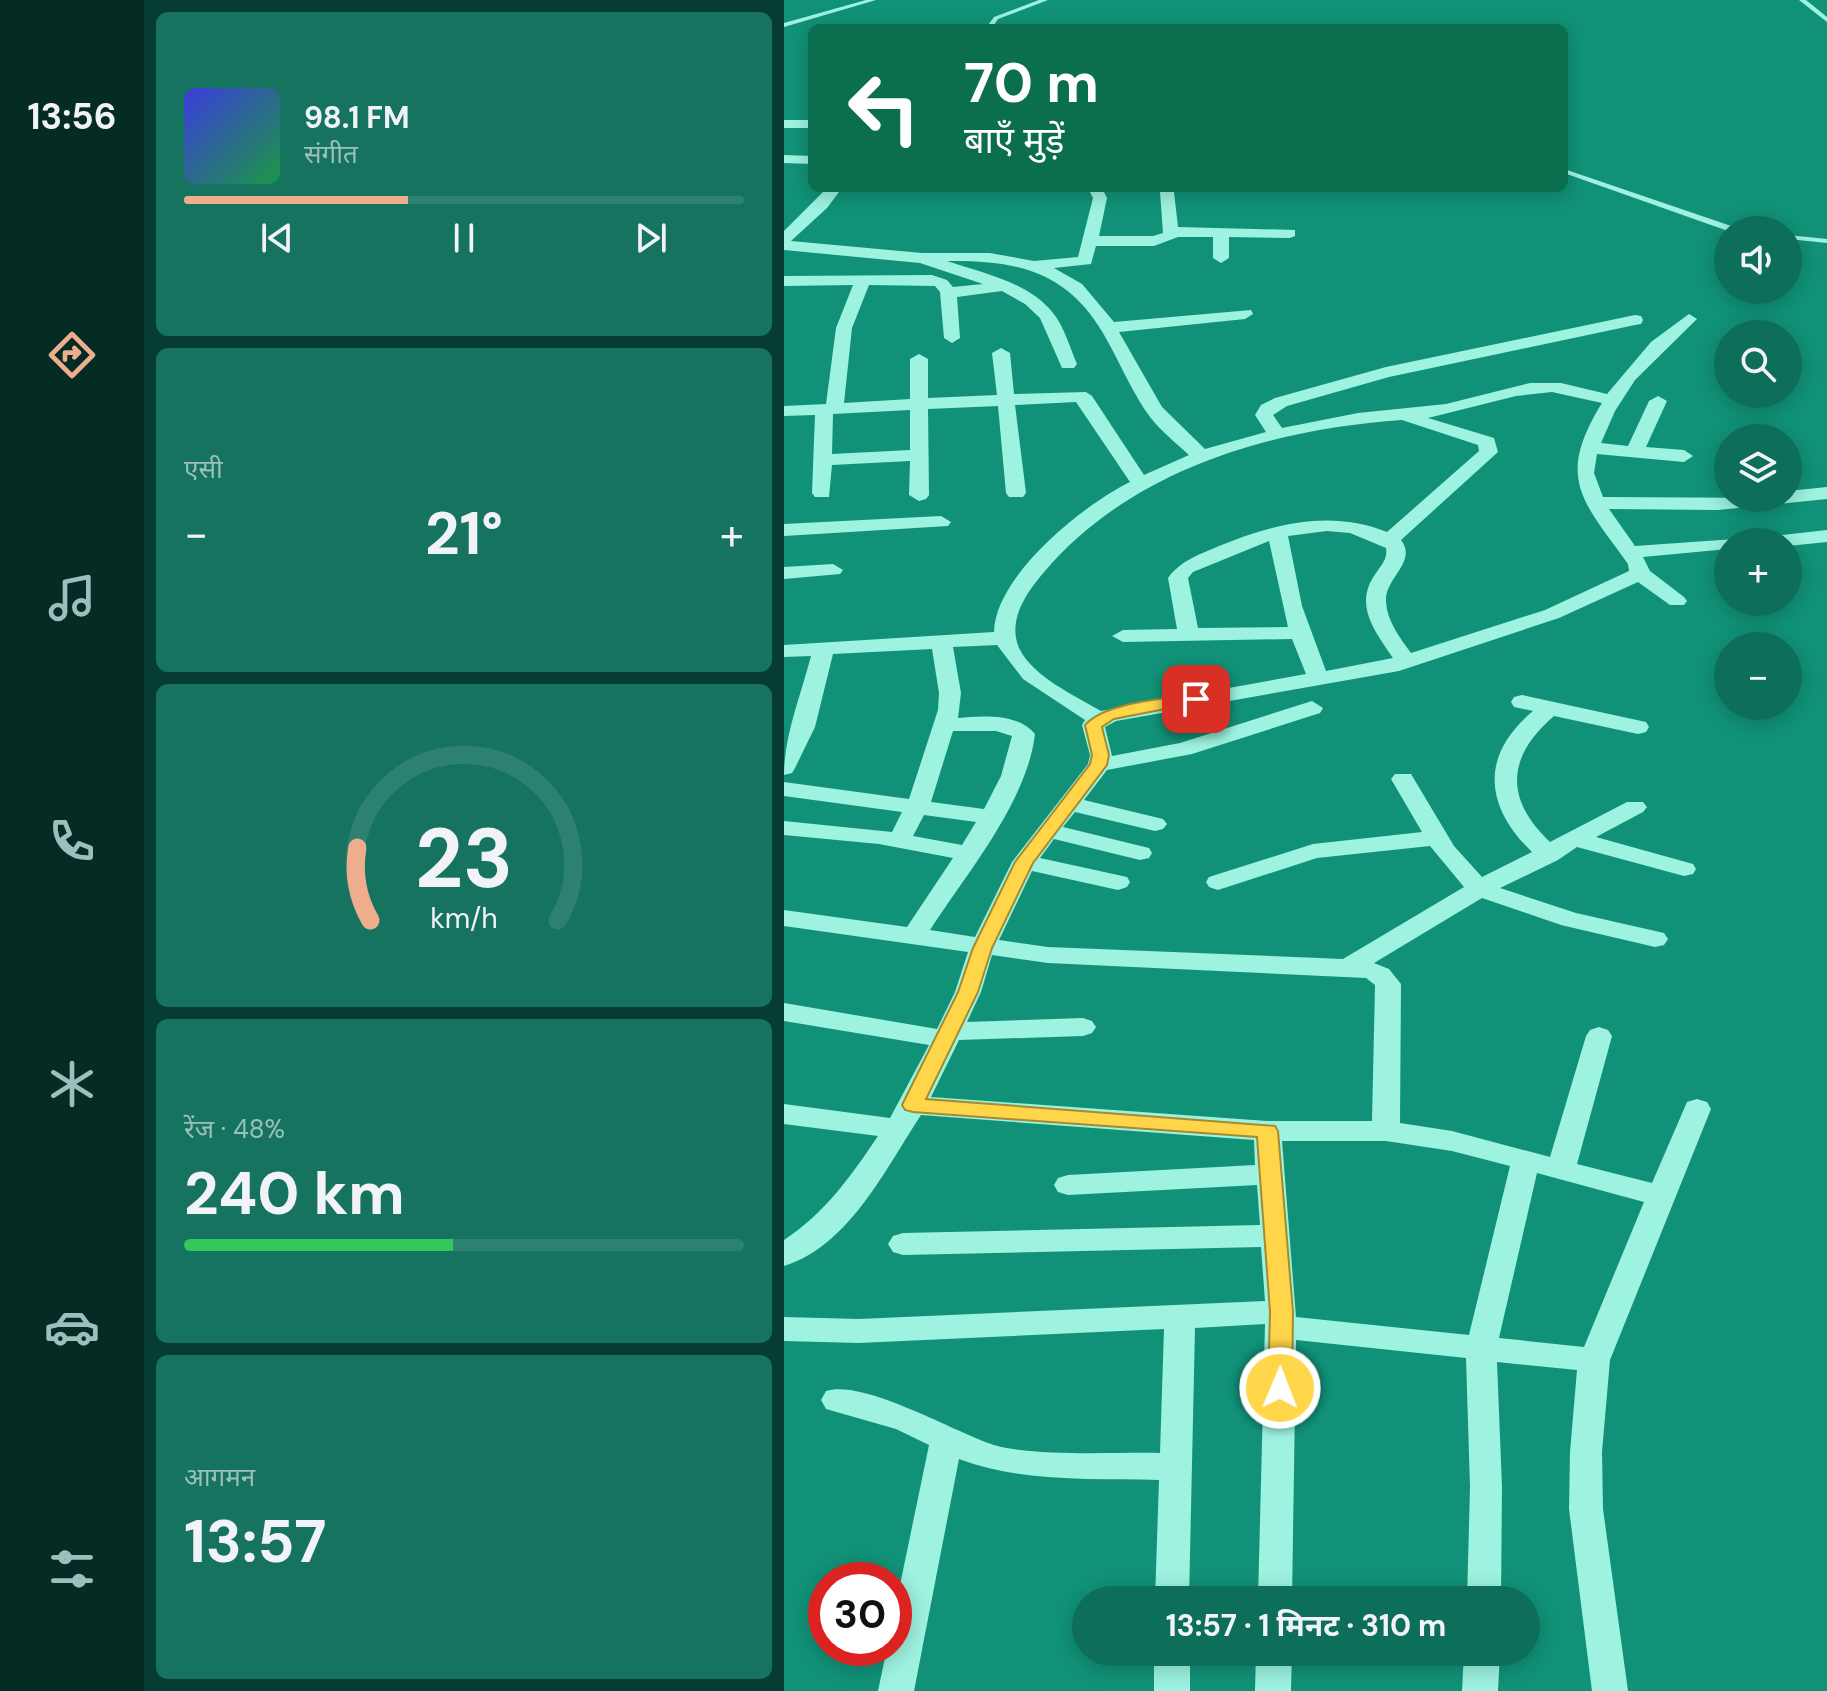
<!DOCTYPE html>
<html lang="hi">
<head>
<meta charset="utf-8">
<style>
  :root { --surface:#0d6e5a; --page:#167360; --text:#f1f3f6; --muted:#9ac0bb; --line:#2d8170; --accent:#eead8d }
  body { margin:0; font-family:"DM Sans","Noto Sans Devanagari",sans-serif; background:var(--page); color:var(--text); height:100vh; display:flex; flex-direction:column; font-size:30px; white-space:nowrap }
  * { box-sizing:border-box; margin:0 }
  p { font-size:26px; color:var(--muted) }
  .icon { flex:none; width:44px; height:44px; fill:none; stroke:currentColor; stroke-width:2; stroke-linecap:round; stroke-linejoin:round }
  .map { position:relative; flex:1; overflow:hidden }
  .sheet { display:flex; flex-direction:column; gap:12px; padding:12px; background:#073c32; width:640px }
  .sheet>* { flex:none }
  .guide { position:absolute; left:24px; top:24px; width:760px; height:168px; border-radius:12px; box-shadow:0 4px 20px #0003; background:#0b6e4f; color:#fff; overflow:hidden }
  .buttons { position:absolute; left:930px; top:216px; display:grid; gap:16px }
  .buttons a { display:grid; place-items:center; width:88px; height:88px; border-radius:50%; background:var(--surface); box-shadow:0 4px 20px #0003; font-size:40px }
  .speed { position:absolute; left:24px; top:1562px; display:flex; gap:16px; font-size:40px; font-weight:700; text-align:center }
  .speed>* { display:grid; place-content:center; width:104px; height:104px; border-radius:50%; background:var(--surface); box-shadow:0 4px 20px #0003; line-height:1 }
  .speed .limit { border:12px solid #d22; background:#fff; color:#111 }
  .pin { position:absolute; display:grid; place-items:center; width:68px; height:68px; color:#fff; margin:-34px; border-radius:16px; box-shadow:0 4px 12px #0006 }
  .me { position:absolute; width:88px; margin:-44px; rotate:1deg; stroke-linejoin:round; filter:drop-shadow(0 0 6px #0008) }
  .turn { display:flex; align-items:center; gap:28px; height:168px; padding:0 24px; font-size:36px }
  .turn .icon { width:104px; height:104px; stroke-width:2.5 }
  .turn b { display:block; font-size:56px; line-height:68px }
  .big { font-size:60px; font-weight:700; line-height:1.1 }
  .sheet .widget { flex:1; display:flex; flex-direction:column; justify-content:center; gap:12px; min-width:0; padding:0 28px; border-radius:12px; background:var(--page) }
  .sheet .dial { align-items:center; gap:0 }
  .dial svg { height:208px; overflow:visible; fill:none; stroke:var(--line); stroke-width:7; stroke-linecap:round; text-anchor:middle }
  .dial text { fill:var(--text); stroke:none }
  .song { display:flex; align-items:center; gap:24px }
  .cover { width:96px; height:96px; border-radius:12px; background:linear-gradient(135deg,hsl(240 70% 55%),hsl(140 70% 35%)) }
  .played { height:8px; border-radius:4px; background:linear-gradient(90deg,var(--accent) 40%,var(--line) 40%) }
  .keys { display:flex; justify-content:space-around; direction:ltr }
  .heat { display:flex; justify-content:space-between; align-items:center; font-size:44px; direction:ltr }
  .charge { height:12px; border-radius:6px; background:linear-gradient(90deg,#34c759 48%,var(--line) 0) }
  .trip { position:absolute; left:288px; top:1586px; width:468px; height:80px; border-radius:40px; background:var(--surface); box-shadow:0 4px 20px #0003; font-weight:700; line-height:80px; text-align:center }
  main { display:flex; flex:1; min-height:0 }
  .menu { display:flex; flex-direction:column; width:144px; justify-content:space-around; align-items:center; background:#052c24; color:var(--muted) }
  .menu .icon { width:56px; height:56px }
  .menu .current { color:var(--accent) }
  .menu b { font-size:36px; color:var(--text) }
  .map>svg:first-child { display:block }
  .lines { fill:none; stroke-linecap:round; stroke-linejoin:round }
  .service { fill:#9df3e0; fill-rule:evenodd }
  .minor { fill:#9df3e0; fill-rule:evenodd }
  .route { fill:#ffd54a; stroke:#a68a30; stroke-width:2 }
</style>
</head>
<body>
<main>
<nav class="menu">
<b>13:56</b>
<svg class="icon current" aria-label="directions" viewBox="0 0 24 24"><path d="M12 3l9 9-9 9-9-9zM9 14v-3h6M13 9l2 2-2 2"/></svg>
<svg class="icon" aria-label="music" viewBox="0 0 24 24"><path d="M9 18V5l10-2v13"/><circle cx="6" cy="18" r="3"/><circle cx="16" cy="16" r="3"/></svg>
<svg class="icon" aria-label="phone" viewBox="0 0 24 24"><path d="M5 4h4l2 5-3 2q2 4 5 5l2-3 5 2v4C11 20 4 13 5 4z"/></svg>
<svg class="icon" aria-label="climate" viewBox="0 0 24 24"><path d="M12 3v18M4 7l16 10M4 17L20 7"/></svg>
<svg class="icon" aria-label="car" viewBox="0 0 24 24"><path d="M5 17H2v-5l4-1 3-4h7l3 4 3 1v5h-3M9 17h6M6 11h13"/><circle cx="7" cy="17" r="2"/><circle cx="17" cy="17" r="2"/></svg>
<svg class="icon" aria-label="filters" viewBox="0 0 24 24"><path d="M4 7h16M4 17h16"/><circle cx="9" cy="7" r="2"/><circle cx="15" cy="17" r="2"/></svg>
</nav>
<section class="sheet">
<div class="widget">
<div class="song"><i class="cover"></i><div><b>98.1 FM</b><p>संगीत</p></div></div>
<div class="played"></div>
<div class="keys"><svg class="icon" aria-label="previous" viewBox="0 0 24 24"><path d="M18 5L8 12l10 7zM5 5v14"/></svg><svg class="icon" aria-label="pause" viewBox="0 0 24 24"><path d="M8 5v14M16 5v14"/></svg><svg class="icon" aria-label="next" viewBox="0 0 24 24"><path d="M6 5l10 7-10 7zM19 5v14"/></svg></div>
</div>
<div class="widget"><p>एसी</p>
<div class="heat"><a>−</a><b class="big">21°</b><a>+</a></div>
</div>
<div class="widget dial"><svg viewBox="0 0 100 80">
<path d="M14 69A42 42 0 1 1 86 69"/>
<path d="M14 69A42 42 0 0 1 9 41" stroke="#eead8d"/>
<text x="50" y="56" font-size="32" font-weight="700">23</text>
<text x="50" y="72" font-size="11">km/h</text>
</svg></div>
<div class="widget"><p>रेंज · 48%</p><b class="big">240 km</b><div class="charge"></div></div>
<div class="widget"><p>आगमन</p><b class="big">13:57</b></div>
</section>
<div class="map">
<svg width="1043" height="1691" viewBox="0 0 1043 1691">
  <rect width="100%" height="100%" fill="#119278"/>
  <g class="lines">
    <path class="service" d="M82,0H92L0,27V23Z
      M255,0H264L214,19L208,28H202L210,17Z
      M1015,0H1022L1043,17V22Z
      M780,169L953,228L954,230L944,231L780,173Z
      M1004,235L1043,239V243L1004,239Z"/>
    <path class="minor" d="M0,120H28V128H0Z
      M0,155L28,156V164L0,163Z
      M43,188H58L43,208L7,241L138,253H206L250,261L294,257L309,198L304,188H318L323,198L315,236H369L379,233L376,192L381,188L390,192L394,227L511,230V236L506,238L445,237V258L437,263L429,258V237H394L370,246H312L307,264L270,268L298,284L330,322L467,310L469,314L461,319L335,332L378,407L421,449L482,432L471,415L477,405L491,398L602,367L851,315L857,316L859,320L857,324L851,325L605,377L503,406L489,415L498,428L574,413L662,404L746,383H777L823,394L867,342L905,314L913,319L851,380L831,411L817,443L844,446L865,401L874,396L883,401L862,447L900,450L909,456L900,462L813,454L810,473L819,497L1004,498V491L1043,487V499L934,510L825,509L851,546L951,539L953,542H944V549L859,557L866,571L900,597L903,601L900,605H886L854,582L775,618L615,671L332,721L321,727L328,756L396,743L528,701L539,708L536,713L408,754L323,770L300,800L379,819L383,824L379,829L371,831L291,812L279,827L365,848L368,853L365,858L356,860L270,839L256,858L343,877L346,882L343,887L334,890L248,871L215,940L264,947L559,959L680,887L646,846L533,858L434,890L425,887L422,882L425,877L529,844L638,832L607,779L611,774H627L670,846L698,877L748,852C700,806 696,755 749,711L730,707L727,702L730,697L738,695L862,722L865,727L862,732L854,734L770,716C723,756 720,799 766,842L843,802H859L863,807L859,812L812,837L909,864L912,869L909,874L900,876L793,847L774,860L716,888L792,913L880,933L884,939L880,945L871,947L777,925L698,898L590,963L605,969L617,984L616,1123L668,1131L766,1157L802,1036L806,1030L815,1027L824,1030L828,1036L793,1164L868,1183L903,1102L913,1099L923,1102L927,1109L826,1360L818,1452L819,1509L844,1691H808L785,1509L786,1452L793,1370L713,1362L718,1487L717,1600H683L686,1487L682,1358L512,1340L508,1600H474L481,1324L411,1328L405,1600H371L375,1480C307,1478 239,1483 175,1459L130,1691H94L103,1648H110V1614L145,1445L112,1429L42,1409L37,1400L42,1391C80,1379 170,1432 210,1445C250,1457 331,1452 376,1453L380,1329L75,1343L0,1341V1317L75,1319L481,1301L477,1247L119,1255L109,1252L104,1244L109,1236L119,1233L476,1225L473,1185L284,1195L274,1192L270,1185L274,1178L284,1175L471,1165L470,1140L137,1115C102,1168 65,1246 0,1266V1240C41,1213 67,1176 94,1136L0,1124V1104L106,1118L145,1045L0,1021V1003L153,1029L171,992L184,952L0,926V910L123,927L169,858L95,844L0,835V821L108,832L118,812L0,796V782L125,799L154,710L155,693L148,649L49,654L31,727L11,768L8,773L0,775C0,735 17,695 27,656L0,657V645L210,632C211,576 299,505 346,482L292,402L231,405L242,493L239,497H225L222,493L214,406L144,409L145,495L142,499L135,501L125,495L126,461L48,465L45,497H31L28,493L31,415L0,416V406L42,404L52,328L69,285L0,286V276L148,275L163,280L169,287L199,284L136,263L0,250V231ZM163,261C239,260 288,274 324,342C338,367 349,394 366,417C377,431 392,443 405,455L360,475L308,396L302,392L230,394L226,353L217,348L208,353L213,395L144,398V359L135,354L126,359V399L60,403L68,328L85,285L151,286L156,292L160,338L168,343L176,338L173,297L218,291L241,304L256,318L278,368H290L293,364C286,348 280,326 269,313C245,282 198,273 163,261ZM768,392L818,403C771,479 799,501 844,564L845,571L761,610L627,653C616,638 603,621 602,602C600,578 634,562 617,540L714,452L710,438L644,418L732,396ZM126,410V450L48,454L49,414ZM618,420L694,445L695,451L603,532C546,509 489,524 435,546C415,555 397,560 384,578L393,629L339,630L328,636L339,642L508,639L522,674L317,711C290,695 249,677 235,648C223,619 243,592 261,571C348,469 488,429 618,420ZM543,531L566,533L602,548C604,560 596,566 590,576C570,606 592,633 609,658L542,671L518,606L504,536ZM485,541L504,627L414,628L404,578L409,572ZM213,645L239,679L301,720L298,725L306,755L304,764L228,862L191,937L146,930C183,873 243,802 251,734C234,713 198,716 174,718L177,693L169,647ZM169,731H212L228,736L217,776L200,809L147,802ZM140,815L192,822L178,845L129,836ZM208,955L264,963L582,978L591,985L588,1121H483L147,1097L175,1040L299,1036L308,1033L312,1027L308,1021L299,1018L183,1022L197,992ZM498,1141H602L668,1151L726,1166L685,1335L512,1317ZM753,1173L860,1202L800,1347L715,1338Z
      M157,516L167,522L164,526L0,536V524Z
      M1043,530V542L1004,546V542H980L990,536Z
      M49,564L59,570L56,574L0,579V567Z
      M370,1652H406V1691H370Z
      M472,1652H508L507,1691H471Z
      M680,1652H716L714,1691H678Z"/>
  </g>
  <path class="route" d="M412,694L420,699L417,702L330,719L318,727L325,755L323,765L249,863L208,948L194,992L142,1099L491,1126L494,1131L509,1312L508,1388L504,1394L496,1397L487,1394L484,1388L486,1312L473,1137L129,1112L121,1110L118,1105L174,992L189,948L231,862L306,764L308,755L301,725C321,702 382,699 412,694Z"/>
</svg>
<div class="buttons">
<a><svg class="icon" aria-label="sound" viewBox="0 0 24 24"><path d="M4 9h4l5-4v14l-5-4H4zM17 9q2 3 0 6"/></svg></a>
<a><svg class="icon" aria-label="search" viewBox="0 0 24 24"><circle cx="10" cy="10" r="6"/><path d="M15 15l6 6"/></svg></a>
<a><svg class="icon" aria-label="layers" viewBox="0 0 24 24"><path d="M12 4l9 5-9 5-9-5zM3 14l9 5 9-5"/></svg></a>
<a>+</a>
<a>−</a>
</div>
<div class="speed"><div class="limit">30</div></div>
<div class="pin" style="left:412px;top:699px;background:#d93025"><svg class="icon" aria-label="arrive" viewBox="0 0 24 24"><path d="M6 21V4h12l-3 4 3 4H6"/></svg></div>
<svg class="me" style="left:496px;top:1388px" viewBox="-20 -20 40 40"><circle r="17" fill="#ffd54a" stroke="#fff" stroke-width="3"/><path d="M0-11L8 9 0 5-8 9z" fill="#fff"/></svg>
<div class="trip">13:57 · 1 मिनट · 310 m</div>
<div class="guide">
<div class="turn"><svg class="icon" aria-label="left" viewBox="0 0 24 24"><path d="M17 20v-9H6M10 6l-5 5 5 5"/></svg><div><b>70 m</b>बाएँ मुड़ें</div></div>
</div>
</div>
</main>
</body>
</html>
